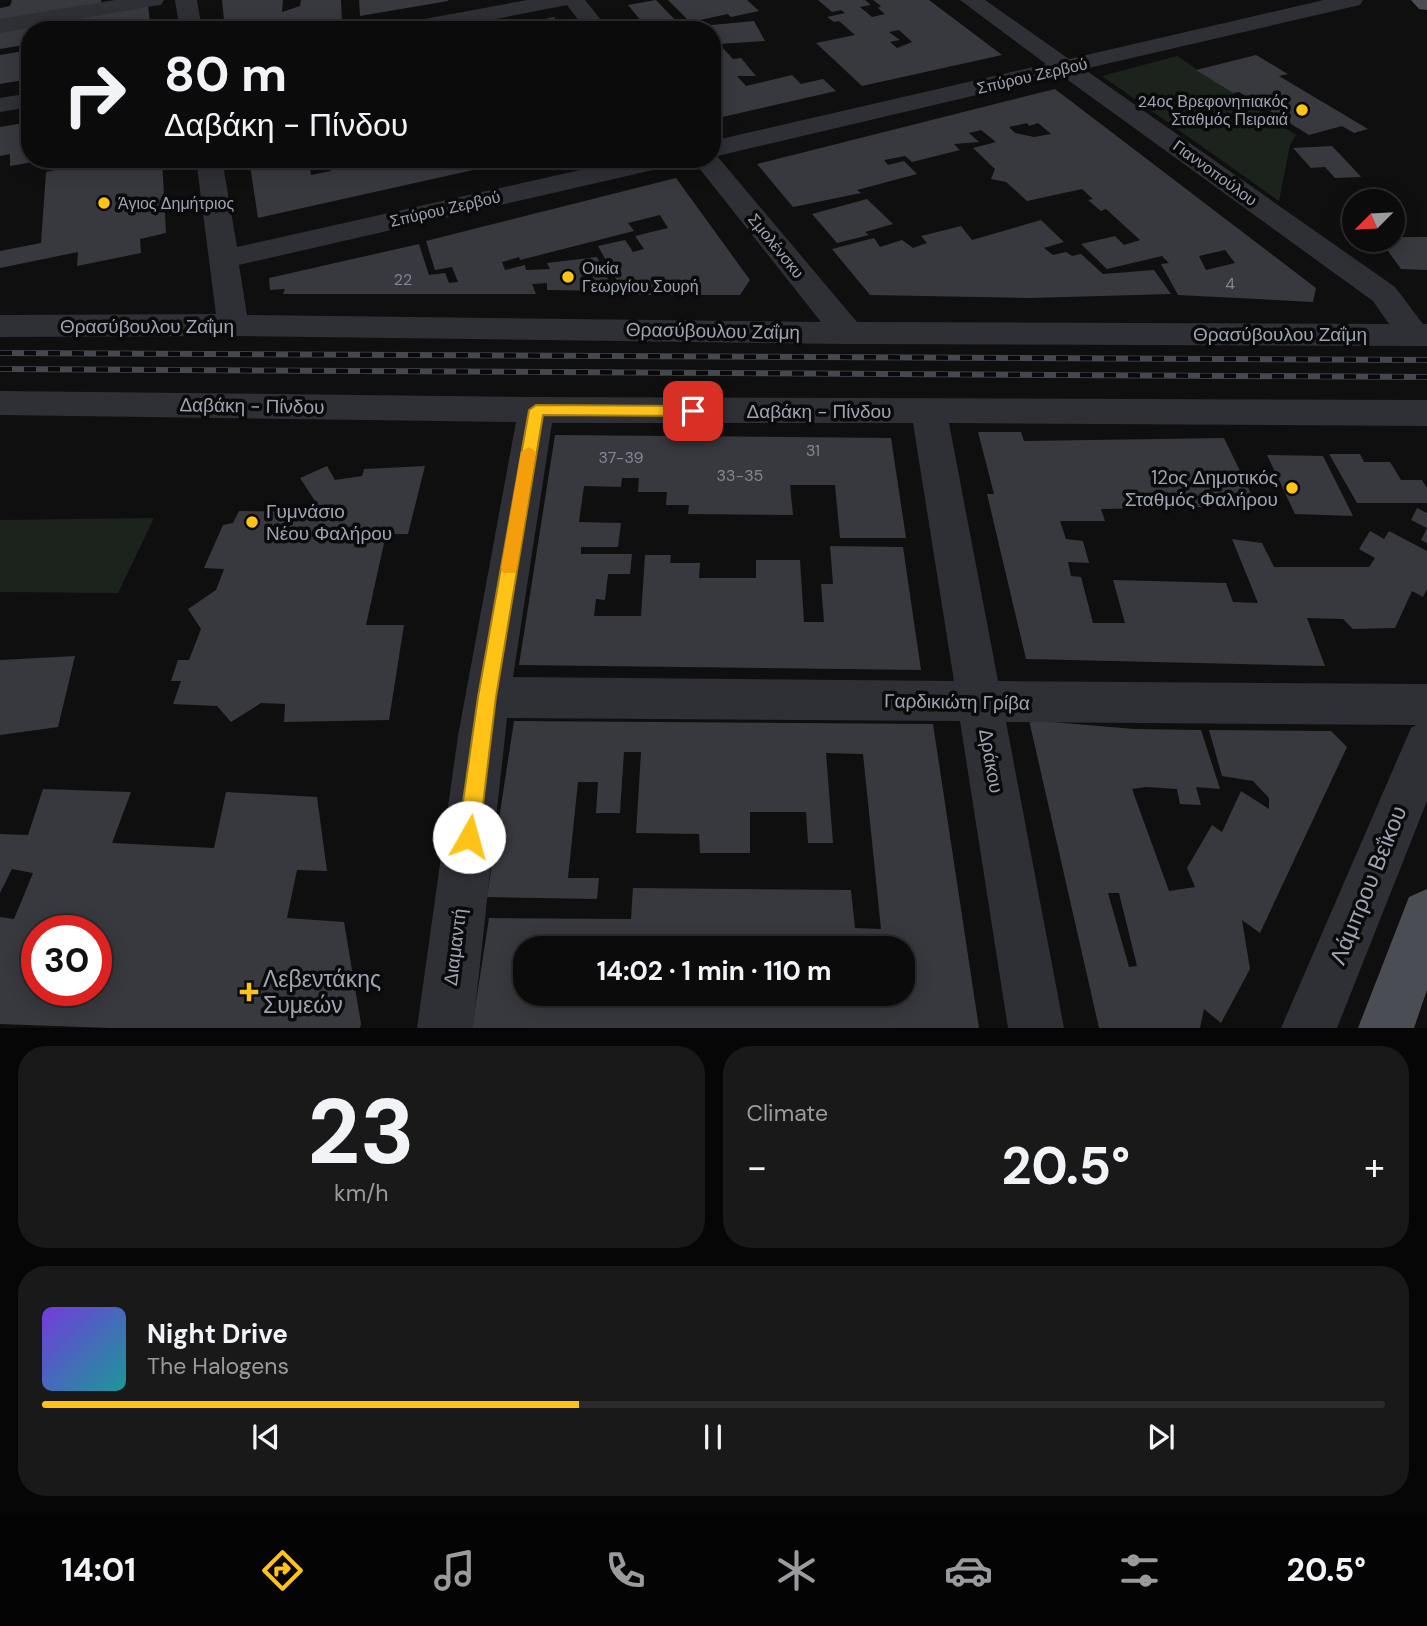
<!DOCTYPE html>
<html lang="en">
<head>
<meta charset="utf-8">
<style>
  :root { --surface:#0b0b0c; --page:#19191a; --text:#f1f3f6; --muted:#9a9b9d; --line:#2b2b2d; --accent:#ffc318 }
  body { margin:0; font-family:"DM Sans",sans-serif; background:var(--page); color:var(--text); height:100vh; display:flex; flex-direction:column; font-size:26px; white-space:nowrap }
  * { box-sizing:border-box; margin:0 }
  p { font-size:23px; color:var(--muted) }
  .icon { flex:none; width:38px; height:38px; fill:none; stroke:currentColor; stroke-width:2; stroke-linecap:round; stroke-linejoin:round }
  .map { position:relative; height:1028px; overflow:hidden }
  .details { display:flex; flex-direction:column; gap:18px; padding:18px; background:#060607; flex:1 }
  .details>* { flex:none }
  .guide { position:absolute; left:21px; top:21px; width:700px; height:147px; border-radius:28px; box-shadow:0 4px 18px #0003,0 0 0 2px var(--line); background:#0b0b0c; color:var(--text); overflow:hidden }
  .needle { width:46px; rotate:246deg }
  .controls { position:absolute; left:1342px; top:189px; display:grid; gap:14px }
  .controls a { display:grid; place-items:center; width:63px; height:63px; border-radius:50%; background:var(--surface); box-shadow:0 4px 18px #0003,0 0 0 2px var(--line); font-size:35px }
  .speed { position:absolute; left:21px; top:915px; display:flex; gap:14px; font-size:35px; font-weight:700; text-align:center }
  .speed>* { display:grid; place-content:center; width:91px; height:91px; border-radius:50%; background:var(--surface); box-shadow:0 4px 18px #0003,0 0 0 2px var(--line); line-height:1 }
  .speed .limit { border:10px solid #d22; background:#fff; color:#111 }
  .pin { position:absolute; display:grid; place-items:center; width:60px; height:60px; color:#fff; margin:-30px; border-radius:14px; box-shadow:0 4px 10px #0006 }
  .me { position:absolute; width:77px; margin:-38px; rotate:7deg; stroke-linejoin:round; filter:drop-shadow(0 0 5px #0008) }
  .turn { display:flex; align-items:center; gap:24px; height:147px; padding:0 28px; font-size:32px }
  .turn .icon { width:91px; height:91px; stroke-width:2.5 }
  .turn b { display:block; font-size:49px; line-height:60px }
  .big { font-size:52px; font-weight:700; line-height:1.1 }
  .details .card { flex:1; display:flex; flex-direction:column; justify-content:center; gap:10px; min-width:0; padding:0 24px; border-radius:28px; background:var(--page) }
  .details .dial { align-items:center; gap:0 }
  .dial b { font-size:91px; line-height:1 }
  .song { display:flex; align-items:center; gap:21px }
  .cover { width:84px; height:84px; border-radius:10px; background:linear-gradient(135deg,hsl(260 70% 55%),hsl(180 70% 35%)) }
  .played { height:7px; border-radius:4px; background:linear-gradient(90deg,var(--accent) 40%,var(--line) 40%) }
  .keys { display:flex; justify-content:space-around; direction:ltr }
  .heat { display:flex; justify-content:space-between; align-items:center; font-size:38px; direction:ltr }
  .details .tiles { flex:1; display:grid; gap:18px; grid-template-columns:1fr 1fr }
  .card:last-child { grid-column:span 2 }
  .trip { position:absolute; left:513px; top:936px; width:402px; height:70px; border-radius:28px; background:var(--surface); box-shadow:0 4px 18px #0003,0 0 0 2px var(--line); font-weight:700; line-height:70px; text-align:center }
  .tabs { display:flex; height:112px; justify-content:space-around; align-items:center; background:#040405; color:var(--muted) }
  .tabs .icon { width:49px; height:49px }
  .tabs .active { color:var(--accent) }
  .tabs b { font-size:32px; color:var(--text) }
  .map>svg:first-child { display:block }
  .green { fill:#1b231c }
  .building { fill:#38393e; fill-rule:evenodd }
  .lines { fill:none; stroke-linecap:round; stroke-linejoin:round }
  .minor { fill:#2f3036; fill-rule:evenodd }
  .major { fill:#4b4d55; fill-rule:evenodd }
  .rail-casing { stroke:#46484f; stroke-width:6 }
  .rail { stroke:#0a0a0b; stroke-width:4.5; stroke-dasharray:12; stroke-linecap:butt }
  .route { fill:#ffc318; stroke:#a67f10; stroke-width:2 }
  .slow { fill:#f59e0b }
  .poi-dot { fill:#ffc318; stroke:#0a0a0b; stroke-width:2.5 }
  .labels { text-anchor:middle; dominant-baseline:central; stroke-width:7; stroke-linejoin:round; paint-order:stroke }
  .far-street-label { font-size:16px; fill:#9ea3b3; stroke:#0a0a0b }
  .far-poi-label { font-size:16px; fill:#9ea3b3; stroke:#0a0a0b; text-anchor:start }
  .number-label { font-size:16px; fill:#848896 }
  .street-label { font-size:19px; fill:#9ea3b3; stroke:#0a0a0b }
  .poi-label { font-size:19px; fill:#9ea3b3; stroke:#0a0a0b; text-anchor:end }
  .near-street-label { font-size:23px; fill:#9ea3b3; stroke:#0a0a0b }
  .near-poi-label { font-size:23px; fill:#9ea3b3; stroke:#0a0a0b; text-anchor:start }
</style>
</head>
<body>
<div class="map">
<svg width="1427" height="1028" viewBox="0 0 1427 1028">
  <rect width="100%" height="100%" fill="#0f0f10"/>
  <path class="green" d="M1177,56L1296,135L1290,145L1279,201L1102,76Z
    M154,518L118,593L0,592V520Z"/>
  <path class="building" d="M12,0H101L102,5L0,21V8L10,6Z
    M222,0H283L282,12L300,6L301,0H341L342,21L291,30H225Z
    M359,0H448V1L360,16Z
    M656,0L677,22L646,27L628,5Z
    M668,0H747L759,11L731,17L728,14L690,22Z
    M818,0H865L871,5L860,7L872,17L885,14L878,8L881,6L873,0H929L1002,55L862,86L816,43L855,35L839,21L834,22L827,17L845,13L841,10L832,12ZM899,30L912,42L897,48L890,42L900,40L889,32Z
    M148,5L151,30H30V44L0,49V30Z
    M554,17L564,30H499V29Z
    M754,21L765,41L719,44L733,59L741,58L756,76H737L746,86L792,75L801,84L823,79L836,91L718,118L712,112V30L681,28Z
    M30,50V79L0,84V55Z
    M1256,55L1288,74L1279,76L1368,129L1354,133L1342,126L1309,135L1239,92L1233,93L1196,70Z
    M1055,89L1316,288L1313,302L1178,295L1161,264L1169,263L1162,256L1107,269L1081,244L1115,236L1124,245L1140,240L1106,209L1101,211L1088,200L1093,199L1082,189L1027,201L1006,182L991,179L995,169L973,148L996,142L981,130L969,133L979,142L954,144L960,150L912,162L905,156L884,160L888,165L904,161L917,174L857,190L861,193L793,207L757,164ZM1027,123L1029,126L1038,123L1051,134L1034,137L1015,133L1009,127ZM1225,250L1235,263L1206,270L1199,256Z
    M30,122V159L39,161L10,166V154L0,156V127Z
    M1332,146L1351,166L1361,177L1335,178L1325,167L1311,168L1293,148Z
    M88,159H162L166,233L140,239L141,253L77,266L78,252L0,268V251L41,243L46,172L75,166Z
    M249,159H342L343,162L356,159L518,160L258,218ZM330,165L331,171L311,175L310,169Z
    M676,178L750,280L740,295H625L598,246L625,240L633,252L644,249L635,236L668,228L660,215L628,223L634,231L520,260L519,257L502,262L505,270L525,265L526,270L550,269L547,263L597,257L614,291L547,290V283L532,284L536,294H283L285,289L270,290L269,278L419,244L429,275L445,273L449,283L458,282L452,267L435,270L426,241Z
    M867,199L893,224L865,232L869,235L837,243L812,214Z
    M1041,220L1064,242L1044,248L1053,255L1066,252L1072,256L1081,254L1103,274L1154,270L1171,294L1030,298L870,295L832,249L874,238L880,247L902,240L913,248L927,243L921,236L961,226L972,240Z
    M1393,237H1427V270L1401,269L1380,240H1393Z
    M978,432H1021L1024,441L1224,438L1257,506L1101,509L1105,521H1060L1066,539L1083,541L1089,563L1068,562L1071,576L1081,577L1093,623H1125L1113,580L1226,583L1233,602L1258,603L1232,539L1262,543L1274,567H1369L1375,558L1359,549L1370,531L1384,539L1389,531L1427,551V589L1423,597L1412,591L1395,628L1353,629L1343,619L1307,618L1325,666L1026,659L987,494H994Z
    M555,435L891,438L906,538H840L835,485H790L793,515L688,514L689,505H666L667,492H638L639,478H622L621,487L584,486L579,522L621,523L618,547H581V554H632L630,574H608L605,600L596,599L594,616H641L645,555H671L670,563H700L699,578H756V560H800L804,622H824L821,584H833L830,546L903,547L921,670L519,665Z
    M1329,454H1360L1364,462H1390L1401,480H1422L1427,488V503H1357Z
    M1267,455L1323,456L1353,516L1295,514Z
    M327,466L335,480L362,476L364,469L425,466L408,534H386L366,625H404L389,720L284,722L285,704L261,703L231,722L217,706L173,704L181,681H171L178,660H189L201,629L188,609L216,590L224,569L204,568L223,525L233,523L239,511L310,512L315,501L300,478Z
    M1417,508L1427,513V543L1421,540L1427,528L1411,520Z
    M75,656L58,727L0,735V660Z
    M1029,720L1134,729L1201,730L1220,789L1196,787L1201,805L1180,804L1177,789L1146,787L1132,789L1169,891L1195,887L1187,868L1212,825L1222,832L1241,791L1269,809V798L1253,781L1222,776L1209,730L1331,731L1347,747L1260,933L1242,920L1250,969L1221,1023L1204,1009L1200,1028H1099ZM1108,893H1119L1137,966L1129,967Z
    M514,721L933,724L979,1028H472L489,918L631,919L633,888L851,890L855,928L881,929L863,754L826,753L833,843H808L806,812H750V853H700L699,834L636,833L641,752H624L620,813H596L598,782H578L568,878H599L597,899L487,897ZM525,948H903V994H525Z
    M43,789L131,792L112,843L214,848L226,792L317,797L327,871L297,870L287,918L344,922L361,1024L360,1028H110L0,1024V917L14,919L33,873L12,869L0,893V834L28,835ZM37,931H96V990H37Z"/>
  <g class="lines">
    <path class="minor" d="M115,0H164L161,5L153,6L0,33V19Z
      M175,0H197L202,30H180Z
      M527,0H585L609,30H586L567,5L439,30H392L395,25L403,23Z
      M960,0H985L1069,59L1324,0H1363L1360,5L1084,69L1395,287L1423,324H1427V346L848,344L233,336L0,337V315L216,314L196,159H222L237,247L629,159H679L675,165L666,167L239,265L247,315L821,322L692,159H712V141L1046,64ZM1061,75L1373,301L1389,324L857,322L717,156Z
      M30,93V107L0,112V98Z
      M0,391L536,397L1427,400V426L949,423L998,681L1427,684V801L1337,1028H1281L1411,728L1416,725L1006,722L1064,1028H1008L960,721L507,718L473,1028H417L458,736L516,422L0,415ZM552,423H913L954,681L513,677Z"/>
    <path class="major" d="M1411,0H1427V10L1419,9Z
      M1427,889V990L1414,1028H1358L1409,897Z"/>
    <g class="rail-casing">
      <path id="rail" d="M0,353L1427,360
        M0,369L1427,377"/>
    </g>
    <use href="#rail" class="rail"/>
  </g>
  <path class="route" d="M536,405L693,406L700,411L693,416L543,415L496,697L479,837L476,844L469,847L461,844L458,837L478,697L529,410Z"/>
  <path class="slow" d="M529,447L536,452L517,568L515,573H503L501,568L521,452Z"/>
  <g class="poi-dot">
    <circle cx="1302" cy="110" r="7"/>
    <circle cx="104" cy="203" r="7"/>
    <circle cx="568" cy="277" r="7"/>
    <circle cx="1292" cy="488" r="7"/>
    <circle cx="252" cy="522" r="7"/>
    <path d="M245.5 981.5h7v7h7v7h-7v7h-7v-7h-7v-7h7z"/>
  </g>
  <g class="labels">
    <g class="far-street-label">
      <text transform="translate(1032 76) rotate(-13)">Σπύρου Ζερβού</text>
      <text transform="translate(1215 173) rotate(36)">Γιαννοπούλου</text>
      <text transform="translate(445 209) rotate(-13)">Σπύρου Ζερβού</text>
      <text transform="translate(776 246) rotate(51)">Σμολένσκυ</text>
    </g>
    <g class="far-poi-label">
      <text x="1288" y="101" text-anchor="end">24ος Βρεφονηπιακός<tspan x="1288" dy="18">Σταθμός Πειραιά</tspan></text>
      <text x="118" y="203">Άγιος Δημήτριος</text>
      <text x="582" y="268">Οικία<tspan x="582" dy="18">Γεωργίου Σουρή</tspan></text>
    </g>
    <g class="number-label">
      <text x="403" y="279">22</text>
      <text x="1230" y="283">4</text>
      <text x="813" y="450">31</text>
      <text x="621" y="457">37-39</text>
      <text x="740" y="475">33-35</text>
    </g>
    <g class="street-label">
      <text x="147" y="326">Θρασύβουλου Ζαΐμη</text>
      <text transform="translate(713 331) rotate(1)">Θρασύβουλου Ζαΐμη</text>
      <text x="1280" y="334">Θρασύβουλου Ζαΐμη</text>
      <text transform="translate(252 406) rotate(1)">Δαβάκη - Πίνδου</text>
      <text x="819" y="411">Δαβάκη - Πίνδου</text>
      <text transform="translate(957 702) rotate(1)">Γαρδικιώτη Γρίβα</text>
      <text transform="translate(991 761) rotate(80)">Δράκου</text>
      <text transform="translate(455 947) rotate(-83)">Διαμαντή</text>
    </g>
    <g class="poi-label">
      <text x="1278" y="477">12ος Δημοτικός<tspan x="1278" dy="22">Σταθμός Φαλήρου</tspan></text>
      <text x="266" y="511" text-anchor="start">Γυμνάσιο<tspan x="266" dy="22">Νέου Φαλήρου</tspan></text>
    </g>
    <g class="near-street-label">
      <text transform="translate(1368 885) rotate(-68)">Λάμπρου Βεΐκου</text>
    </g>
    <g class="near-poi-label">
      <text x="263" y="979">Λεβεντάκης<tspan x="263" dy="26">Συμεών</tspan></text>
    </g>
  </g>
</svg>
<div class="controls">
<a><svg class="needle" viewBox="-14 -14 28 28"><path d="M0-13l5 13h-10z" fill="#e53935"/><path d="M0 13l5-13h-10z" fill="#9a9b9d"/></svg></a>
</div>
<div class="speed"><div class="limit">30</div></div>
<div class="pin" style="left:693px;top:411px;background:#d93025"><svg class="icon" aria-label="arrive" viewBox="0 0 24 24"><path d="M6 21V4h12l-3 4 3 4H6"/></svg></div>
<svg class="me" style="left:469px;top:837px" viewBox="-20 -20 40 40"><circle r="19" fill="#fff"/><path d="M0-13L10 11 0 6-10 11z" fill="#ffc318"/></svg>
<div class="trip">14:02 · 1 min · 110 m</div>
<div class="guide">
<div class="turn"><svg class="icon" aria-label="right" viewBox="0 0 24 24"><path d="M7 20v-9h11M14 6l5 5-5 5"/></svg><div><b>80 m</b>Δαβάκη - Πίνδου</div></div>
</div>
</div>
<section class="details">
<div class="tiles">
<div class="card dial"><b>23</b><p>km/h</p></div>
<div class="card"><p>Climate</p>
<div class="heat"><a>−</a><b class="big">20.5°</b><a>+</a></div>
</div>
<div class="card">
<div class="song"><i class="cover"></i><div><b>Night Drive</b><p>The Halogens</p></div></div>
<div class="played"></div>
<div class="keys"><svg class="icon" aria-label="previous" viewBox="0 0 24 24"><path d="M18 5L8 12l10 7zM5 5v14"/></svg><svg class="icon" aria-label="pause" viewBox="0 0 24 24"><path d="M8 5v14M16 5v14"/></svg><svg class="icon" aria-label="next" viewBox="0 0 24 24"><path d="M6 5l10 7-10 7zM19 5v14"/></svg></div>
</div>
</div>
</section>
<nav class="tabs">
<b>14:01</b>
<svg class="icon active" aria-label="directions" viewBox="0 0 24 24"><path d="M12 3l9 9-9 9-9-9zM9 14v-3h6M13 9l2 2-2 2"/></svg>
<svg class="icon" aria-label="music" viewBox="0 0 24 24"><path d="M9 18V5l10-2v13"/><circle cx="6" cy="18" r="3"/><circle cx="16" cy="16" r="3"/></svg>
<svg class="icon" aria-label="phone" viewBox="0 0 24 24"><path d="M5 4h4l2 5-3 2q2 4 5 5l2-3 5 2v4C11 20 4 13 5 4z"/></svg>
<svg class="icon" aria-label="climate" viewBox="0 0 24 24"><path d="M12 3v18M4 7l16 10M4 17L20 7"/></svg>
<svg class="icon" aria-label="car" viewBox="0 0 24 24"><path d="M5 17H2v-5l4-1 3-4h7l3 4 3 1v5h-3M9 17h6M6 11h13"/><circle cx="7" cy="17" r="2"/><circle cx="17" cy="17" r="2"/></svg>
<svg class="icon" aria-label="filters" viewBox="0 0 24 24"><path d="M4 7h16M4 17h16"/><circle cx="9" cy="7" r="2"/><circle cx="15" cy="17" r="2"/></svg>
<b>20.5°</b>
</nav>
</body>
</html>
